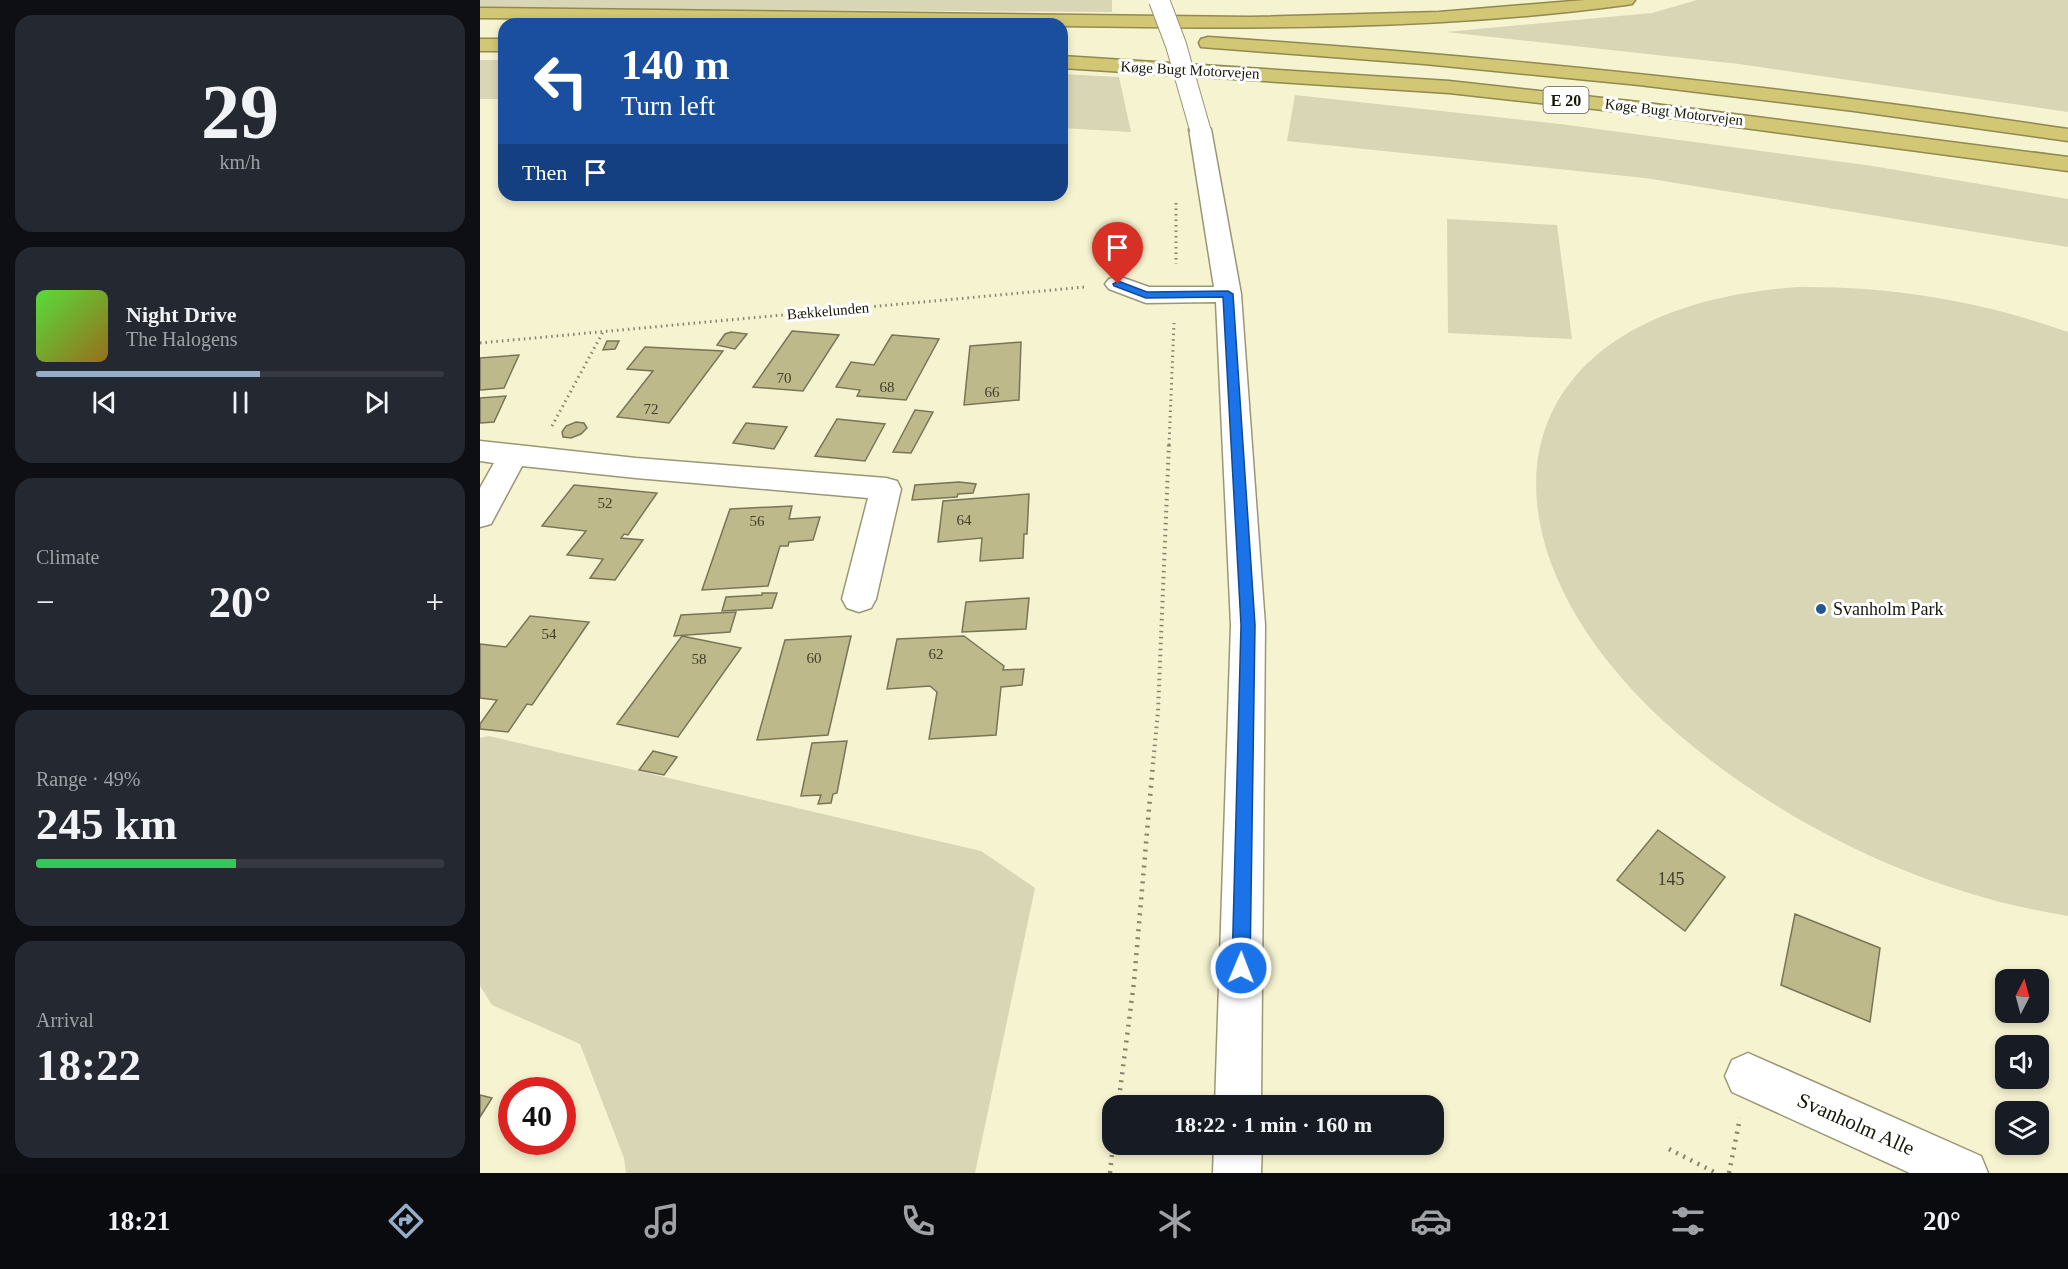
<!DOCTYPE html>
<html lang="en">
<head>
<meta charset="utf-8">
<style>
  :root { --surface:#171b24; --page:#242831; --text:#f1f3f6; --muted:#9ea1a6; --line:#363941; --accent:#94adc9 }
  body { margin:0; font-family:"Times New Roman",serif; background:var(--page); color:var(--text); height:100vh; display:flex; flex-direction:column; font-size:22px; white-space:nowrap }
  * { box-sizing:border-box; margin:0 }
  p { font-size:20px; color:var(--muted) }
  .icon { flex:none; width:33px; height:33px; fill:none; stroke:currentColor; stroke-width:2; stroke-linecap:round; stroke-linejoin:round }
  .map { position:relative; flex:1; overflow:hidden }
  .panel { display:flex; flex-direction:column; gap:15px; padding:15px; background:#0d0f14; width:480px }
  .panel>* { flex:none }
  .guide { position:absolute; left:18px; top:18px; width:570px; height:183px; border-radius:18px; box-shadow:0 3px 9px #0003; background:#1a4fa0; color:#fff; overflow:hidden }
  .needle { width:39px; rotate:6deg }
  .buttons { position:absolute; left:1515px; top:969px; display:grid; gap:12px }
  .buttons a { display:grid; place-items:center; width:54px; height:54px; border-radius:12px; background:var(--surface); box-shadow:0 3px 9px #0003; font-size:30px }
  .speed { position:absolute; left:18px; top:1077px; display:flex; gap:12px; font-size:30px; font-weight:700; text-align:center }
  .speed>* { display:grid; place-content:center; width:78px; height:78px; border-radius:50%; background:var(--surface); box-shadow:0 3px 9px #0003; line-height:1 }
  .speed .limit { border:9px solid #d22; background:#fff; color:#111 }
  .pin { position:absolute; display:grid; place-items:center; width:51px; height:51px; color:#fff; margin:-62px -26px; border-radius:50% 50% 50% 0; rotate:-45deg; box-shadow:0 0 6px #0007 }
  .pin .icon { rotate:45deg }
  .me { position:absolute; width:66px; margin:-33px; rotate:1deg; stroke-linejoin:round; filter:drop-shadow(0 0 4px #0008) }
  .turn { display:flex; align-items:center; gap:21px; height:126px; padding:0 24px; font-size:27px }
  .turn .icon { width:78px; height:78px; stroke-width:2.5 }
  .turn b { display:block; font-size:42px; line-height:51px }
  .then { display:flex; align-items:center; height:57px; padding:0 24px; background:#0003; gap:12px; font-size:22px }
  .big { font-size:45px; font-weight:800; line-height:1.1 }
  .panel .card { flex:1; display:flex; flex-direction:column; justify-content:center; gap:9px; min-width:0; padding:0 21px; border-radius:18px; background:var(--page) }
  .panel .dial { align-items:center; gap:0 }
  .dial b { font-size:78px; line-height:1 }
  .song { display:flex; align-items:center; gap:18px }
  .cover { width:72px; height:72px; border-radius:9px; background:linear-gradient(135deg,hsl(110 70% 55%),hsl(40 70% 35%)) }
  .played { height:6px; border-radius:3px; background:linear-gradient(90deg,var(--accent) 55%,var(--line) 55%) }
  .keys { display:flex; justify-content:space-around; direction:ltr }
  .heat { display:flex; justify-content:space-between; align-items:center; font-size:33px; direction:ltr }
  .charge { height:9px; border-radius:4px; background:linear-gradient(90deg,#34c759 49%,var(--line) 0) }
  .trip { position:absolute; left:622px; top:1095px; width:342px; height:60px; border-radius:18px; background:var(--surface); box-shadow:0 3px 9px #0003; font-weight:800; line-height:60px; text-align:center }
  .menu { display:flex; height:96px; justify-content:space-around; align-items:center; background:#090b0e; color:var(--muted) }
  .menu .icon { width:42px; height:42px }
  .menu .current { color:var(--accent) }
  .menu b { font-size:27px; color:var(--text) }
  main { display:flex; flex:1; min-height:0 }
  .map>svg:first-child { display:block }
  .green { fill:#d9d6b6 }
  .building { fill:#beb98a; stroke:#787557; stroke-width:1.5 }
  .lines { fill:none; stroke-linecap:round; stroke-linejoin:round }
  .minor-casing { stroke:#9a9777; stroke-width:3 }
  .highway-casing { stroke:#908950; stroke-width:3 }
  .path-far2 { stroke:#86846d; stroke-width:3; stroke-dasharray:1.5 4; stroke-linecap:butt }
  .path-far1 { stroke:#86846d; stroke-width:4; stroke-dasharray:1.5 4.5; stroke-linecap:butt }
  .path { stroke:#86846d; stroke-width:4.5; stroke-dasharray:2 6; stroke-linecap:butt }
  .minor { fill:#fff; fill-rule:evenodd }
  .highway { fill:#d1c775; fill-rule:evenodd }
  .minor-bridge-casing { stroke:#9a9777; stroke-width:22; stroke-linecap:butt }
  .minor-bridge { stroke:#fff; stroke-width:20 }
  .route { fill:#1a73e8; stroke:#114b97; stroke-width:1.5 }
  .poi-dot { fill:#235891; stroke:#fff; stroke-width:2 }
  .labels { text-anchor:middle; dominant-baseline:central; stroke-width:6; stroke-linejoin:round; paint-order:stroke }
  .far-street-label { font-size:15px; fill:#17160a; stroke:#fff }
  .number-label { font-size:15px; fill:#413f2a }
  .shield { fill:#fff; stroke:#5d5c54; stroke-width:1.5 }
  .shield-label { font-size:16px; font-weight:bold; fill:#17160a }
  .poi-label { font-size:18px; fill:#17160a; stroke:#fff; text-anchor:start }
  .near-number-label { font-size:18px; fill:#413f2a }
  .near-street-label { font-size:21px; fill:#17160a; stroke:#fff }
</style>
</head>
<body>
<main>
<section class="panel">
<div class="card dial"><b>29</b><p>km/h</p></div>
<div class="card">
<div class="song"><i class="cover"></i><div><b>Night Drive</b><p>The Halogens</p></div></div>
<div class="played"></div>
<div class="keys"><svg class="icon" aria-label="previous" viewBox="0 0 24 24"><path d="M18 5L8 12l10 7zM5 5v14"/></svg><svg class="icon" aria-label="pause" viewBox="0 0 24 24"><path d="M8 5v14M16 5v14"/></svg><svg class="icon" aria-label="next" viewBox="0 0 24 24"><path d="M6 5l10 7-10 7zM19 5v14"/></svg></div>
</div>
<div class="card"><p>Climate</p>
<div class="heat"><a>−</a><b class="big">20°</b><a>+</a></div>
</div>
<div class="card"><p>Range · 49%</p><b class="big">245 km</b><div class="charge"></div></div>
<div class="card"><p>Arrival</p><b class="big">18:22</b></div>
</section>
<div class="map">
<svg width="1588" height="1173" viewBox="0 0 1588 1173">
  <rect width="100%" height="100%" fill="#f6f3d1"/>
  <path class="green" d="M0,0H632V12L0,8Z
    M1217,0H1588V112L1259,64L966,32L1172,13Z
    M0,60H24V99H0Z
    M582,74L639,77L651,132L582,128Z
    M815,95L1080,124L1393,166L1588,199V247L1165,178L807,141Z
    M967,219L1077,225L1092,339L968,333Z
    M1319,287C1411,286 1501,301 1588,332V916C1446,893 1307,827 1198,734C983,548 1004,309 1319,287Z
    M9,736L501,851L555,888L495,1173H146L144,1158L100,1044L12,1005L0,986V738Z"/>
  <path class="building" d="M312,331L359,335L323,391L273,387Z
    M251,332L267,334L255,349L237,345L245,334Z
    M412,335L459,339L426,400L377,396L380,390L356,387L371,362L394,365Z
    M127,341H139L135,349L123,350Z
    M541,342L539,400L484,405L490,346Z
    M165,347L243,351L189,423L137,417L173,371L147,369Z
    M39,355L24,388L0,390V358Z
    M26,396L14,422L0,423V398Z
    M435,410L453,412L431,453L413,452Z
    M357,419L405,424L385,461L335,456Z
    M96,422L104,423L107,428L101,434L91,438L83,437L82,432L86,426Z
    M266,423L307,427L294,449L253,443Z
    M479,482L496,484L493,493L478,494L477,497L432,500L435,485Z
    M94,485L177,493L148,535L144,534L141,538L163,540L135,580L110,578L123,559L87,555L106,531L62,526Z
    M549,494L547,534H544L543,558L500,561L502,538L458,542L463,501Z
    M312,506L309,519L340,517L333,540L309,542L308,546H300L288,586L222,590L250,509Z
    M282,593H297L292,608L242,611L246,597L282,595Z
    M549,598L546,629L482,632L486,602Z
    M256,612L250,632L194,636L201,615Z
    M50,616L109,622L52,705L47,704L28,732L0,729V724L17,700L0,698V644L26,647Z
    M202,636L261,648L198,737L137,724Z
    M371,636L348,735L277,740L305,640Z
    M484,636L524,666L523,670L544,669L542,685L521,687L516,735L449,739L457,692L450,686L407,689L417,639Z
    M367,741L357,793L353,794L351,803L338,804L341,795L321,796L332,743Z
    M173,751L197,757L184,775L159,770Z
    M1178,830L1245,877L1205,931L1137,880Z
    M1315,914L1400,948L1390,1022L1301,985Z
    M0,1095L12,1098L0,1117Z"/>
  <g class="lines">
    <g class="minor-casing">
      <path id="minor" d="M720,123L727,125L731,129L761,294L785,625L781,1106H735L751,625L736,302L666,303L629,289L625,284L629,279L638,276L669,287H734L709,129L713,125Z
        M0,441L156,458L406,478L417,481L421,489L396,599L391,608L379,612L367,608L362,599L388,498L156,478L42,466L11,524L0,527V488L14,463L0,461Z
        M1268,1053L1501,1156L1508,1173H1430L1252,1092L1245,1076L1252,1060Z
        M734,1144H782L781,1173H733Z"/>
    </g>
    <g class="highway-casing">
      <path id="highway" d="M1105,0H1155L1152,4L1146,5C959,30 771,29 582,26V24L0,18V8L770,17L959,12Z
        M728,37C1016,56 1302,86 1588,129V141L1374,111L1159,85L944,64L721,47L719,43L721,39Z
        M0,39H24V51H0Z
        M582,56L969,81L1159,102L1588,157V171L1159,114L969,93L582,68Z"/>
    </g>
    <path class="path-far2" d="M696,203V264
      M0,343L605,287
      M72,426L123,332
      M689,445L694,323"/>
    <path class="path-far1" d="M673,764L678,711L689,443"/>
    <path class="path" d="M638,1106L654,982L673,763
      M1189,1149L1236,1173
      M630,1173L633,1144
      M1249,1173L1260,1118"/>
    <use href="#minor" class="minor"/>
    <use href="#highway" class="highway"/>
    <g class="minor-bridge-casing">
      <path id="minor-bridge" d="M679,0L696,45L720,129"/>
    </g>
    <use href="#minor-bridge" class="minor-bridge"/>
  </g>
  <path class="route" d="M638,281L667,292L748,291L753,294L775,625L770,968L767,974L761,977L755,974L752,968L761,625L743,297L666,298L634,286L633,284Z"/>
  <circle class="poi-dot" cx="1341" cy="609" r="6"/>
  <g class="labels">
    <g class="far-street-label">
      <text transform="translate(710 70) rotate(3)">Køge Bugt Motorvejen</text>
      <text transform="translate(1194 112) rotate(7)">Køge Bugt Motorvejen</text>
      <text transform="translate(348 311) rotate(-5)">Bækkelunden</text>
    </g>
    <g class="number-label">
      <text x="304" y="378">70</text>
      <text x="407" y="387">68</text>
      <text x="512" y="392">66</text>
      <text x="171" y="409">72</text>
      <text x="125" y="503">52</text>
      <text x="484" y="520">64</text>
      <text x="277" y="521">56</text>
      <text x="69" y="634">54</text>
      <text x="456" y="654">62</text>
      <text x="334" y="658">60</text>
      <text x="219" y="659">58</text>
    </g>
    <rect class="shield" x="1063.5" y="87" width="45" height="26" rx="4.5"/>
    <g class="shield-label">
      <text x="1086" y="100">E 20</text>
    </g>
    <g class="poi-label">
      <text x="1353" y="609">Svanholm Park</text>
    </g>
    <g class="near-number-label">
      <text x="1191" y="879">145</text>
    </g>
    <g class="near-street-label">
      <text transform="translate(1376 1124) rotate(24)">Svanholm Alle</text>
    </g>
  </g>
</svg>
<div class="buttons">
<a><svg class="needle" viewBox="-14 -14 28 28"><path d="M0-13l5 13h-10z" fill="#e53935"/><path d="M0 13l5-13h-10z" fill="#9ea1a6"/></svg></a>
<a><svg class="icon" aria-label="sound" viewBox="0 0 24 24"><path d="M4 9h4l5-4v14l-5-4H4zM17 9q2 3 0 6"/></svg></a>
<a><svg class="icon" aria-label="layers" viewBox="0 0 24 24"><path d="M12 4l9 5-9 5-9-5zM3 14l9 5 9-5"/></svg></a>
</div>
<div class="speed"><div class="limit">40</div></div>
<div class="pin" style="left:638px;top:284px;background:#d93025"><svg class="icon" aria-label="arrive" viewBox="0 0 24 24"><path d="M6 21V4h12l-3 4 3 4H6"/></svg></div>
<svg class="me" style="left:761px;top:968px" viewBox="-20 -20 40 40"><circle r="17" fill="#1a73e8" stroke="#fff" stroke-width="3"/><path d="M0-11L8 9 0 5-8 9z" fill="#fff"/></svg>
<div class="trip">18:22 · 1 min · 160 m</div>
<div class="guide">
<div class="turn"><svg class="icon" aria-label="left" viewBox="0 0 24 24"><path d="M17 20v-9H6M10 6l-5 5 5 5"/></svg><div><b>140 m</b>Turn left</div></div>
<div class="then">Then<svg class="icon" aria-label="arrive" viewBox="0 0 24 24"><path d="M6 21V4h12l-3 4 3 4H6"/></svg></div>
</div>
</div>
</main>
<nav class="menu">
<b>18:21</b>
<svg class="icon current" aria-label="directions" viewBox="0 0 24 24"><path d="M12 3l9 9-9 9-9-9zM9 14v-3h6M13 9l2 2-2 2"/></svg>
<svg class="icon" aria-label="music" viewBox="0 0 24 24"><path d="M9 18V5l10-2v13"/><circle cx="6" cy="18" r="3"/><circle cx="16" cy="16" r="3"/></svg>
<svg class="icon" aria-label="phone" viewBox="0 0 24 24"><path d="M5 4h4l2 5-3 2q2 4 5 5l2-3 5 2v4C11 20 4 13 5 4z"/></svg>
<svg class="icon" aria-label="climate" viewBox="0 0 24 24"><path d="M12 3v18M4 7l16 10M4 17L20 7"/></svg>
<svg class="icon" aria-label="car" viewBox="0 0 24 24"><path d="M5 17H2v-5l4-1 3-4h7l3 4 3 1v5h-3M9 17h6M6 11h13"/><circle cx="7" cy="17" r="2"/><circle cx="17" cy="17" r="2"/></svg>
<svg class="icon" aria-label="filters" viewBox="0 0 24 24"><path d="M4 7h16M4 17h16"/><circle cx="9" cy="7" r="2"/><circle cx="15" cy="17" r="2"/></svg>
<b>20°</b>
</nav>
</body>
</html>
